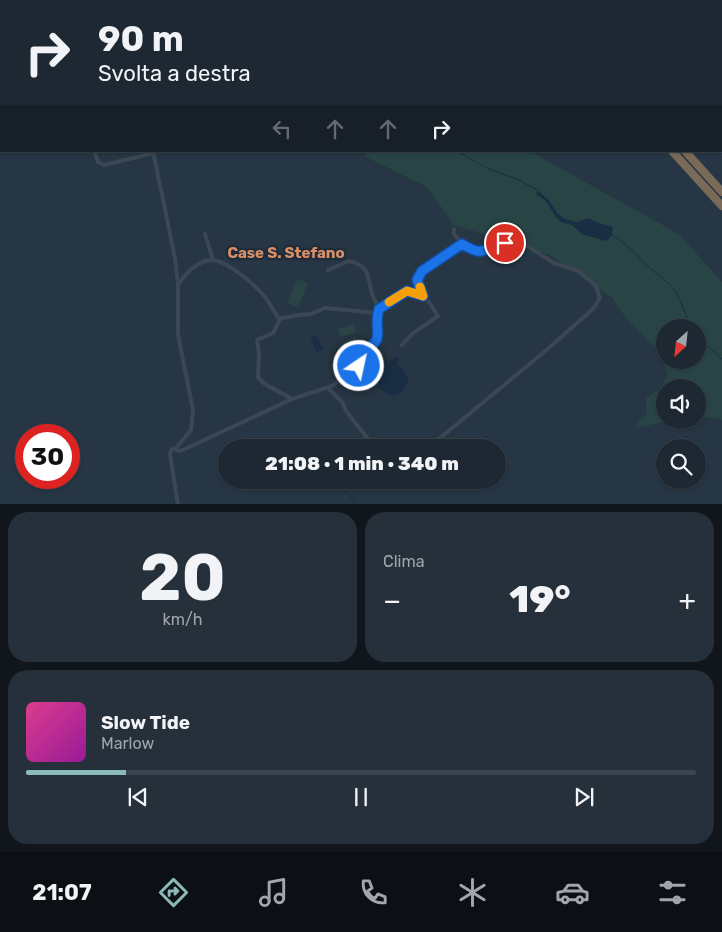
<!DOCTYPE html>
<html lang="it">
<head>
<meta charset="utf-8">
<style>
  :root { --surface:#1d2833; --page:#25303b; --text:#f1f3f6; --muted:#a0a6ac; --line:#3b444e; --accent:#8bbbb9 }
  body { margin:0; font-family:Rubik,sans-serif; background:var(--page); color:var(--text); height:100vh; display:flex; flex-direction:column; font-size:19px; white-space:nowrap }
  * { box-sizing:border-box; margin:0 }
  p { font-size:16px; color:var(--muted) }
  .icon { flex:none; width:28px; height:28px; fill:none; stroke:currentColor; stroke-width:2; stroke-linecap:round; stroke-linejoin:round }
  .map { position:relative; height:504px; overflow:hidden }
  .drawer { display:flex; flex-direction:column; gap:8px; padding:8px; background:#10161c; flex:1 }
  .drawer>* { flex:none }
  .guide { position:absolute; left:0px; top:0px; width:722px; height:152px; box-shadow:0 1px 4px #0004,0 0 0 1px var(--line); background:#1d2833; color:var(--text); overflow:hidden }
  .needle { width:32px; rotate:207deg }
  .fabs { position:absolute; left:656px; top:319px; display:grid; gap:10px }
  .fabs a { display:grid; place-items:center; width:50px; height:50px; border-radius:50%; background:var(--surface); box-shadow:0 1px 4px #0004,0 0 0 1px var(--line); font-size:25px }
  .speed { position:absolute; left:15px; top:424px; display:flex; gap:10px; font-size:25px; font-weight:700; text-align:center }
  .speed>* { display:grid; place-content:center; width:65px; height:65px; border-radius:50%; background:var(--surface); box-shadow:0 1px 4px #0004,0 0 0 1px var(--line); line-height:1 }
  .speed .limit { border:8px solid #d22; background:#fff; color:#111 }
  .pin { position:absolute; display:grid; place-items:center; width:42px; height:42px; color:#fff; margin:-21px; border:2px solid #fff; border-radius:50%; box-shadow:0 1px 5px #0007 }
  .me { position:absolute; width:55px; margin:-28px; rotate:34deg; stroke-linejoin:round; filter:drop-shadow(0 0 4px #0008) }
  .turn { display:flex; align-items:center; gap:18px; height:105px; padding:0 15px; font-size:22px }
  .turn .icon { width:65px; height:65px; stroke-width:2.5 }
  .turn b { display:block; font-size:35px; line-height:42px }
  .lanes { display:flex; align-items:center; height:48px; padding:0 15px; background:#0003; justify-content:center; gap:25px; direction:ltr }
  .lanes .off { opacity:.35 }
  .big { font-size:38px; font-weight:800; line-height:1.1 }
  .drawer .tile { flex:1; display:flex; flex-direction:column; justify-content:center; gap:8px; min-width:0; padding:0 18px; border-radius:20px; background:var(--page) }
  .drawer .dial { align-items:center; gap:0 }
  .dial b { font-size:65px; line-height:1 }
  .song { display:flex; align-items:center; gap:15px }
  .cover { width:60px; height:60px; border-radius:8px; background:linear-gradient(135deg,hsl(330 70% 55%),hsl(300 70% 35%)) }
  .played { height:5px; border-radius:2px; background:linear-gradient(90deg,var(--accent) 15%,var(--line) 15%) }
  .keys { display:flex; justify-content:space-around; direction:ltr }
  .heat { display:flex; justify-content:space-between; align-items:center; font-size:28px; direction:ltr }
  .drawer .tiles { flex:1; display:grid; gap:8px; grid-template-columns:1fr 1fr }
  .tile:last-child { grid-column:span 2 }
  .trip { position:absolute; left:218px; top:439px; width:288px; height:50px; border-radius:25px; background:var(--surface); box-shadow:0 1px 4px #0004,0 0 0 1px var(--line); font-weight:800; line-height:50px; text-align:center }
  .tabs { display:flex; height:80px; justify-content:space-around; align-items:center; background:#0c1014; color:var(--muted) }
  .tabs .icon { width:35px; height:35px }
  .tabs .on { color:var(--accent) }
  .tabs b { font-size:22px; color:var(--text) }
  .map>svg:first-child { display:block }
  .green { fill:#294445; fill-rule:evenodd }
  .water { fill:#192d43 }
  .lines { fill:none; stroke-linecap:round; stroke-linejoin:round }
  .stream { stroke:#192d43; stroke-width:1 }
  .minor { stroke:#3b4754; stroke-width:4 }
  .motorway { stroke:#7a6a58; stroke-width:8 }
  .route-casing { stroke:#114b97; stroke-width:12 }
  .route { stroke:#1a73e8; stroke-width:9 }
  .slow { stroke:#f59e0b; stroke-width:9 }
  .labels { text-anchor:middle; dominant-baseline:central; stroke-width:5; stroke-linejoin:round; paint-order:stroke }
  .neighbourhood-label { font-size:15px; font-weight:bold; fill:#d99068; stroke:#202c39 }
</style>
</head>
<body>
<div class="map">
<svg width="722" height="505" viewBox="0 0 722 505">
  <rect width="100%" height="100%" fill="#273644"/>
  <path class="green" d="M249,0H395V1H250Z
    M364,151H529L679,234L722,282V420L709,417H698V388H665V420H673L636,428L638,422L647,414L646,398L660,389L668,374L661,354L626,318L612,298L550,255L454,225L427,187L366,157ZM665,328H698V360H665Z
    M297,279L308,283L298,307L287,303Z
    M354,324L356,332L341,337L338,329Z
    M357,336L360,344L344,349L342,342Z"/>
  <path class="water" d="M538,191L548,199L557,213L565,219L577,222L589,218C597,224 605,224 613,227L612,235L606,241L582,234L572,225L561,222L556,217L545,200L536,194Z
    M316,335L323,349L317,352L310,338Z
    M398,356L399,359L397,364L403,370L409,379C400,405 382,396 371,378L374,370L375,361L382,359L389,361Z"/>
  <g class="lines">
    <path class="stream" d="M299,0L301,1
      M456,151L489,169L517,179L539,191
      M611,235C628,243 637,256 650,268C658,275 669,282 675,291C682,302 686,315 690,328
      M698,338L722,359
      M314,440L318,448
      M332,480L350,496L356,505"/>
    <path class="minor" d="M59,0L60,1
      M187,0V1
      M0,20H1
      M94,151L98,162L104,165L154,153
      M153,151L175,258L178,285V335L193,410L191,430L175,449H172L170,454L178,505
      M205,234L213,260
      M328,270L349,261C370,265 368,279 372,294C374,299 377,304 379,309
      M178,285C185,274 197,261 211,260C227,260 255,285 265,297C270,304 275,313 280,320L273,333L257,340L259,353L258,377C262,385 283,393 292,399
      M279,319L298,315L311,314L325,308L377,313
      M402,345L412,334L438,316L429,302L423,296
      M328,388L343,403L346,411L375,448
      M428,448L544,352L593,309L600,298L596,286L579,271L554,263L524,244L506,241L505,243C482,245 487,260 462,244
      M175,449L178,451L183,450L292,399L332,386L359,365L361,362L362,352C365,350 370,349 373,346C382,338 375,320 379,309L407,291L423,296L417,280L422,271L462,244L454,234V229"/>
    <path class="motorway" d="M535,0L537,1
      M547,0L548,1
      M672,151L722,206
      M685,151L722,192"/>
  </g>
  <g class="lines">
    <g class="route-casing">
      <path id="route" d="M359,366L361,362L363,351C388,339 372,330 379,309L407,291L423,296L417,280L422,271L462,244C488,260 482,245 505,243"/>
    </g>
    <use href="#route" class="route"/>
    <path class="slow" d="M389,302L407,291L423,296L420,287"/>
  </g>
  <g class="labels">
    <g class="neighbourhood-label">
      <text x="286" y="253">Case S. Stefano</text>
    </g>
  </g>
</svg>
<div class="fabs">
<a><svg class="needle" viewBox="-14 -14 28 28"><path d="M0-13l5 13h-10z" fill="#e53935"/><path d="M0 13l5-13h-10z" fill="#a0a6ac"/></svg></a>
<a><svg class="icon" aria-label="sound" viewBox="0 0 24 24"><path d="M4 9h4l5-4v14l-5-4H4zM17 9q2 3 0 6"/></svg></a>
<a><svg class="icon" aria-label="search" viewBox="0 0 24 24"><circle cx="10" cy="10" r="6"/><path d="M15 15l6 6"/></svg></a>
</div>
<div class="speed"><div class="limit">30</div></div>
<div class="pin" style="left:505px;top:243px;background:#d93025"><svg class="icon" aria-label="arrive" viewBox="0 0 24 24"><path d="M6 21V4h12l-3 4 3 4H6"/></svg></div>
<svg class="me" style="left:359px;top:366px" viewBox="-20 -20 40 40"><circle r="17" fill="#1a73e8" stroke="#fff" stroke-width="3"/><path d="M0-11L8 9 0 5-8 9z" fill="#fff"/></svg>
<div class="trip">21:08 · 1 min · 340 m</div>
<div class="guide">
<div class="turn"><svg class="icon" aria-label="right" viewBox="0 0 24 24"><path d="M7 20v-9h11M14 6l5 5-5 5"/></svg><div><b>90 m</b>Svolta a destra</div></div>
<div class="lanes"><svg class="icon off" aria-label="left" viewBox="0 0 24 24"><path d="M17 20v-9H6M10 6l-5 5 5 5"/></svg><svg class="icon off" aria-label="ahead" viewBox="0 0 24 24"><path d="M12 20V5M6 11l6-6 6 6"/></svg><svg class="icon off" aria-label="ahead" viewBox="0 0 24 24"><path d="M12 20V5M6 11l6-6 6 6"/></svg><svg class="icon" aria-label="right" viewBox="0 0 24 24"><path d="M7 20v-9h11M14 6l5 5-5 5"/></svg></div>
</div>
</div>
<section class="drawer">
<div class="tiles">
<div class="tile dial"><b>20</b><p>km/h</p></div>
<div class="tile"><p>Clima</p>
<div class="heat"><a>−</a><b class="big">19°</b><a>+</a></div>
</div>
<div class="tile">
<div class="song"><i class="cover"></i><div><b>Slow Tide</b><p>Marlow</p></div></div>
<div class="played"></div>
<div class="keys"><svg class="icon" aria-label="previous" viewBox="0 0 24 24"><path d="M18 5L8 12l10 7zM5 5v14"/></svg><svg class="icon" aria-label="pause" viewBox="0 0 24 24"><path d="M8 5v14M16 5v14"/></svg><svg class="icon" aria-label="next" viewBox="0 0 24 24"><path d="M6 5l10 7-10 7zM19 5v14"/></svg></div>
</div>
</div>
</section>
<nav class="tabs">
<b>21:07</b>
<svg class="icon on" aria-label="directions" viewBox="0 0 24 24"><path d="M12 3l9 9-9 9-9-9zM9 14v-3h6M13 9l2 2-2 2"/></svg>
<svg class="icon" aria-label="music" viewBox="0 0 24 24"><path d="M9 18V5l10-2v13"/><circle cx="6" cy="18" r="3"/><circle cx="16" cy="16" r="3"/></svg>
<svg class="icon" aria-label="phone" viewBox="0 0 24 24"><path d="M5 4h4l2 5-3 2q2 4 5 5l2-3 5 2v4C11 20 4 13 5 4z"/></svg>
<svg class="icon" aria-label="climate" viewBox="0 0 24 24"><path d="M12 3v18M4 7l16 10M4 17L20 7"/></svg>
<svg class="icon" aria-label="car" viewBox="0 0 24 24"><path d="M5 17H2v-5l4-1 3-4h7l3 4 3 1v5h-3M9 17h6M6 11h13"/><circle cx="7" cy="17" r="2"/><circle cx="17" cy="17" r="2"/></svg>
<svg class="icon" aria-label="filters" viewBox="0 0 24 24"><path d="M4 7h16M4 17h16"/><circle cx="9" cy="7" r="2"/><circle cx="15" cy="17" r="2"/></svg>
</nav>
</body>
</html>
